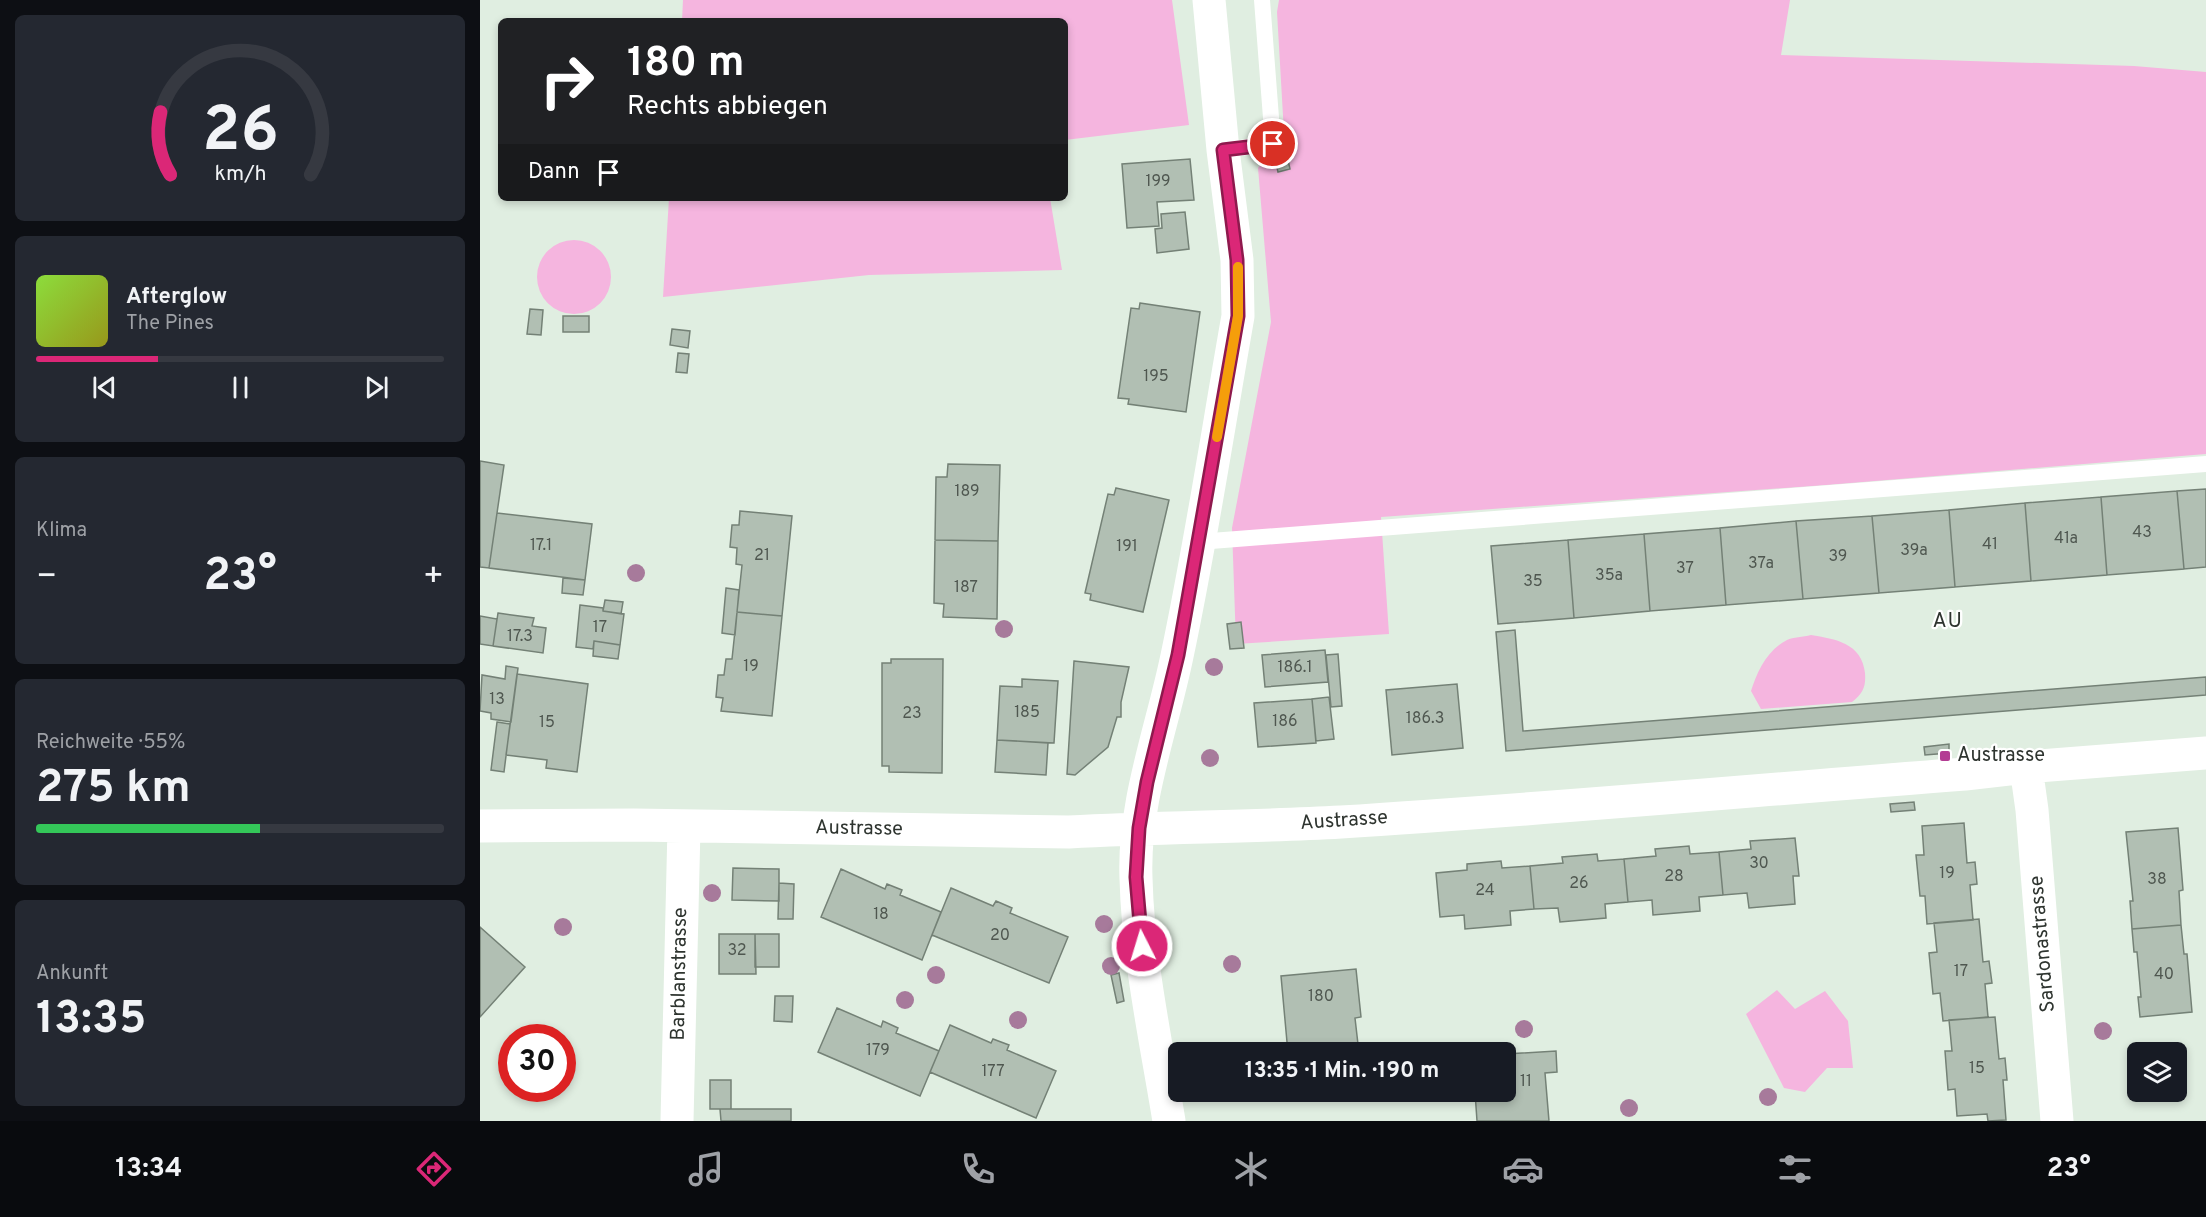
<!DOCTYPE html>
<html lang="de">
<head>
<meta charset="utf-8">
<style>
  :root { --surface:#171b24; --page:#242831; --text:#f1f3f6; --muted:#9ea1a6; --line:#363941; --accent:#db2777 }
  body { margin:0; font-family:Overpass,sans-serif; background:var(--page); color:var(--text); height:100vh; display:flex; flex-direction:column; font-size:22px; white-space:nowrap }
  * { box-sizing:border-box; margin:0 }
  p { font-size:20px; color:var(--muted) }
  .icon { flex:none; width:33px; height:33px; fill:none; stroke:currentColor; stroke-width:2; stroke-linecap:round; stroke-linejoin:round }
  .map { position:relative; flex:1; overflow:hidden }
  .details { display:flex; flex-direction:column; gap:15px; padding:15px; background:#0d0f14; width:480px }
  .details>* { flex:none }
  .hud { position:absolute; left:18px; top:18px; width:570px; height:183px; border-radius:9px; box-shadow:0 3px 9px #0003; background:#202124; color:#fff; overflow:hidden }
  .tools { position:absolute; left:1647px; top:1042px; display:grid; gap:12px }
  .tools a { display:grid; place-items:center; width:60px; height:60px; border-radius:9px; background:var(--surface); box-shadow:0 3px 9px #0003; font-size:30px }
  .speed { position:absolute; left:18px; top:1024px; display:flex; gap:12px; font-size:30px; font-weight:700; text-align:center }
  .speed>* { display:grid; place-content:center; width:78px; height:78px; border-radius:50%; background:var(--surface); box-shadow:0 3px 9px #0003; line-height:1 }
  .speed .limit { border:9px solid #d22; background:#fff; color:#111 }
  .pin { position:absolute; display:grid; place-items:center; width:51px; height:51px; color:#fff; margin:-26px; border:3px solid #fff; border-radius:50%; box-shadow:0 2px 6px #0007 }
  .me { position:absolute; width:66px; margin:-33px; rotate:355deg; stroke-linejoin:round; filter:drop-shadow(0 0 4px #0008) }
  .turn { display:flex; align-items:center; gap:21px; height:126px; padding:0 30px; font-size:27px }
  .turn .icon { width:78px; height:78px; stroke-width:2.5 }
  .turn b { display:block; font-size:42px; line-height:51px }
  .then { display:flex; align-items:center; height:57px; padding:0 30px; background:#0003; gap:12px; font-size:22px }
  .big { font-size:45px; font-weight:700; line-height:1.1 }
  .details .widget { flex:1; display:flex; flex-direction:column; justify-content:center; gap:9px; min-width:0; padding:0 21px; border-radius:9px; background:var(--page) }
  .details .dial { align-items:center; gap:0 }
  .dial svg { height:156px; overflow:visible; fill:none; stroke:var(--line); stroke-width:7; stroke-linecap:round; text-anchor:middle }
  .dial text { fill:var(--text); stroke:none }
  .song { display:flex; align-items:center; gap:18px }
  .cover { width:72px; height:72px; border-radius:9px; background:linear-gradient(135deg,hsl(90 70% 55%),hsl(60 70% 35%)) }
  .played { height:6px; border-radius:3px; background:linear-gradient(90deg,var(--accent) 30%,var(--line) 30%) }
  .keys { display:flex; justify-content:space-around; direction:ltr }
  .heat { display:flex; justify-content:space-between; align-items:center; font-size:33px; direction:ltr }
  .charge { height:9px; border-radius:4px; background:linear-gradient(90deg,#34c759 55%,var(--line) 0) }
  .trip { position:absolute; left:688px; top:1042px; width:348px; height:60px; border-radius:9px; background:var(--surface); box-shadow:0 3px 9px #0003; font-weight:700; line-height:60px; text-align:center }
  .menu { display:flex; height:96px; justify-content:space-around; align-items:center; background:#090b0e; color:var(--muted) }
  .menu .icon { width:42px; height:42px }
  .menu .active { color:var(--accent) }
  .menu b { font-size:27px; color:var(--text) }
  main { display:flex; flex:1; min-height:0 }
  .map>svg:first-child { display:block }
  .green { fill:#f5b5df }
  .building { fill:#b1bfb3; stroke:#748176; stroke-width:1.5 }
  .lines { fill:none; stroke-linecap:round; stroke-linejoin:round }
  .service { stroke:#fff; stroke-width:16 }
  .minor { stroke:#fff; stroke-width:33 }
  .tree { fill:#a77a9b }
  .route-casing { stroke:#8e194d; stroke-width:15 }
  .route { stroke:#db2777; stroke-width:10 }
  .slow { stroke:#f59e0b; stroke-width:10 }
  .poi-dot { fill:#b33c93; stroke:#fff; stroke-width:2 }
  .labels { text-anchor:middle; dominant-baseline:central; stroke-width:4.5; stroke-linejoin:round; paint-order:stroke }
  .number-label { font-size:16px; fill:#4f5750 }
  .poi-label { font-size:20px; fill:#2e342f; stroke:#fff; text-anchor:start }
  .street-label { font-size:20px; fill:#2e342f; stroke:#fff }
  .neighbourhood-label { font-size:21px; letter-spacing:1.5px; fill:#2e342f; stroke:#fff }
</style>
</head>
<body>
<main>
<section class="details">
<div class="widget dial"><svg viewBox="0 0 100 80">
<path d="M14 69A42 42 0 1 1 86 69"/>
<path d="M14 69A42 42 0 0 1 9 37" stroke="#db2777"/>
<text x="50" y="56" font-size="32" font-weight="700">26</text>
<text x="50" y="72" font-size="11">km/h</text>
</svg></div>
<div class="widget">
<div class="song"><i class="cover"></i><div><b>Afterglow</b><p>The Pines</p></div></div>
<div class="played"></div>
<div class="keys"><svg class="icon" aria-label="previous" viewBox="0 0 24 24"><path d="M18 5L8 12l10 7zM5 5v14"/></svg><svg class="icon" aria-label="pause" viewBox="0 0 24 24"><path d="M8 5v14M16 5v14"/></svg><svg class="icon" aria-label="next" viewBox="0 0 24 24"><path d="M6 5l10 7-10 7zM19 5v14"/></svg></div>
</div>
<div class="widget"><p>Klima</p>
<div class="heat"><a>−</a><b class="big">23°</b><a>+</a></div>
</div>
<div class="widget"><p>Reichweite · 55%</p><b class="big">275 km</b><div class="charge"></div></div>
<div class="widget"><p>Ankunft</p><b class="big">13:35</b></div>
</section>
<div class="map">
<svg width="1726" height="1121" viewBox="0 0 1726 1121">
  <rect width="100%" height="100%" fill="#e0eee1"/>
  <path class="green" d="M203,0H692L709,125L585,140V21H202Z
    M799,0H1310L1301,55L1654,66L1726,72V454L1346,485L901,517L909,634L756,644L752,528L791,322L778,168L804,133L797,12Z
    M189,198H570L582,270L389,275L183,297Z
    M57 277a37 37 0 1 1 74 0a37 37 0 1 1-74 0Z
    M1331,635C1355,639 1382,643 1385,673C1386,687 1383,693 1372,702L1281,709L1271,691C1277,672 1287,650 1307,640C1313,637 1323,637 1331,635Z
    M1297,990L1315,1009L1345,991L1368,1021L1373,1068H1347L1325,1092L1304,1088L1266,1014Z"/>
  <path class="building" d="M710,159L714,200L677,202L679,226L647,228L642,164Z
    M808,160L810,169L798,172L796,163Z
    M705,212L709,249L677,253L675,229L682,228L681,214Z
    M660,303L720,312L706,412L648,404L649,399L638,398L651,308L659,309Z
    M50,309L63,310L61,335L47,334Z
    M83,316H109V332H83Z
    M192,329L210,331L208,348L190,345Z
    M198,353L209,354L207,373L196,372Z
    M0,461L24,465L9,568L0,567Z
    M468,464L520,465L518,541L455,540L456,477H467Z
    M636,488L689,500L663,612L610,600L611,594L605,593L628,494L634,495Z
    M1726,489V567L1704,569L1697,491Z
    M1697,491L1704,569L1627,575L1621,497Z
    M1621,497L1627,575L1551,581L1545,503Z
    M1545,503L1551,581L1475,587L1469,510Z
    M1469,510L1475,587L1399,593L1392,516Z
    M260,511L312,516L302,616L257,612L262,565L256,564L257,548L250,547L252,525H259Z
    M17,513L112,524L105,580L9,568Z
    M1392,516L1399,593L1323,599L1316,521Z
    M1316,521L1323,599L1246,605L1240,528Z
    M1240,528L1246,605L1170,611L1164,534Z
    M1164,534L1170,611L1094,618L1088,540Z
    M455,540L518,541L517,619L463,617L464,604L454,603Z
    M1088,540L1094,618L1018,624L1011,546Z
    M83,578L105,580L103,595L82,593Z
    M246,588L259,590L255,635L242,633Z
    M125,600L143,602L141,614L123,611Z
    M100,605L123,608V611L144,614L140,645L114,641L113,649L96,647Z
    M257,612L302,616L292,716L241,711L243,698L236,697L238,675H244L246,659H252Z
    M18,613L54,618L52,626L66,628L63,653L13,646Z
    M0,616L17,619L13,646L0,644Z
    M761,622L764,648L750,649L747,624Z
    M1035,630L1043,731L1726,677V695L1026,751L1016,632Z
    M114,641L140,645L138,659L113,656Z
    M845,650L848,682L785,687L782,655Z
    M858,654L862,706L851,707L846,655Z
    M411,659H463L462,773L409,772V766H402V663H411Z
    M594,661L649,667L641,702V717H637L628,747L595,775L587,774Z
    M26,666L38,668L31,722L11,719V713L0,711L2,675L25,679Z
    M37,674L108,684L97,772L66,768L67,760L26,755Z
    M542,679L578,681L574,743L517,740L520,686L542,687Z
    M977,684L983,748L912,755L906,690Z
    M849,697L854,739L836,741L832,699Z
    M832,699L836,743L778,747L774,703Z
    M17,722L30,724L24,772L11,770Z
    M517,740L568,743L566,775L515,772Z
    M1469,744V753L1445,755L1444,747Z
    M1434,802L1435,810L1411,812L1410,804Z
    M1484,823L1487,863L1495,862L1497,884L1490,885L1493,920L1447,924L1445,896H1440L1436,855H1444L1442,826Z
    M1698,828L1703,890L1699,891L1701,925L1652,929L1650,901H1653L1646,832Z
    M1315,838L1319,876H1313L1315,904L1269,908L1267,893L1243,895L1239,852L1271,849L1270,841Z
    M1209,846L1210,854L1239,852L1243,895L1219,897L1220,911L1173,915L1172,900L1148,902L1144,859L1176,856L1175,849Z
    M1117,854L1118,861L1144,859L1148,902L1125,904L1126,918L1080,922L1078,908L1054,909L1050,866L1083,863L1082,857Z
    M1021,861L1022,868L1050,866L1054,909L1030,911L1031,925L985,929L984,915L960,917L956,873L987,870V864Z
    M253,868L299,869V901L252,900Z
    M361,869L405,889L407,884L422,890L420,895L461,912L442,960L341,917Z
    M299,883L314,884L313,919H298Z
    M471,888L513,906L516,901L532,908L530,913L588,937L569,983L452,935Z
    M1499,919L1503,962L1509,961L1512,983L1505,984L1508,1017L1463,1021L1460,993L1453,994L1449,953L1457,952L1454,923Z
    M1701,925L1704,954H1707L1712,1012L1660,1017L1658,997H1661L1657,952H1654L1652,929Z
    M0,927L45,967L0,1017Z
    M239,934H275L276,974H239Z
    M275,934H299V967H275Z
    M876,969L881,1017L875,1018L879,1053H808L801,976Z
    M639,973L644,1001L637,1003L631,975Z
    M295,996H313L312,1022L294,1021Z
    M357,1008L401,1027L403,1021L418,1028L416,1033L459,1051L440,1096L338,1052Z
    M1515,1017L1519,1059L1525,1058L1527,1080H1523L1526,1120L1508,1121L1507,1114L1477,1116L1475,1089L1468,1090L1465,1051H1472L1469,1020Z
    M470,1025L511,1043L513,1039L529,1045L527,1050L576,1071L556,1118L450,1072Z
    M1076,1051L1077,1072L1065,1073L1069,1121H997L995,1092H1026V1054Z
    M230,1080H251V1109H230Z
    M240,1109H311V1121H241Z"/>
  <g class="lines">
    <path class="service" d="M743,150L793,144L782,0
      M718,542L1726,464"/>
    <path class="minor" d="M1546,767L1552,810L1577,1121
      M0,826L154,825L589,832C679,827 770,827 861,822C1069,809 1277,790 1485,774L1546,767L1726,753
      M197,1121L204,827
      M689,1121C676,1041 658,959 656,878C653,803 682,729 697,656C721,543 738,429 758,316L757,260L743,150L729,0"/>
  </g>
  <g class="tree">
    <circle cx="156" cy="573" r="9"/>
    <circle cx="524" cy="629" r="9"/>
    <circle cx="734" cy="667" r="9"/>
    <circle cx="730" cy="758" r="9"/>
    <circle cx="232" cy="893" r="9"/>
    <circle cx="624" cy="924" r="9"/>
    <circle cx="83" cy="927" r="9"/>
    <circle cx="752" cy="964" r="9"/>
    <circle cx="631" cy="966" r="9"/>
    <circle cx="456" cy="975" r="9"/>
    <circle cx="425" cy="1000" r="9"/>
    <circle cx="538" cy="1020" r="9"/>
    <circle cx="1044" cy="1029" r="9"/>
    <circle cx="1623" cy="1031" r="9"/>
    <circle cx="1288" cy="1097" r="9"/>
    <circle cx="1149" cy="1108" r="9"/>
  </g>
  <g class="lines">
    <g class="route-casing">
      <path id="route" d="M662,946L656,877L659,828L667,782L698,655L758,316L757,260L743,150L793,144"/>
    </g>
    <use href="#route" class="route"/>
    <path class="slow" d="M737,437L758,316V267"/>
  </g>
  <rect class="poi-dot" x="1459" y="750" width="12" height="12" rx="3"/>
  <g class="labels">
    <g class="number-label">
      <text x="678" y="182">199</text>
      <text x="676" y="377">195</text>
      <text x="487" y="492">189</text>
      <text x="1662" y="533">43</text>
      <text x="1586" y="539">41a</text>
      <text x="1510" y="545">41</text>
      <text x="61" y="546">17.1</text>
      <text x="647" y="547">191</text>
      <text x="1434" y="551">39a</text>
      <text x="282" y="556">21</text>
      <text x="1358" y="557">39</text>
      <text x="1281" y="564">37a</text>
      <text x="1205" y="569">37</text>
      <text x="1129" y="576">35a</text>
      <text x="1053" y="582">35</text>
      <text x="486" y="588">187</text>
      <text x="120" y="628">17</text>
      <text x="40" y="637">17.3</text>
      <text x="271" y="667">19</text>
      <text x="815" y="668">186.1</text>
      <text x="17" y="700">13</text>
      <text x="547" y="713">185</text>
      <text x="432" y="714">23</text>
      <text x="945" y="719">186.3</text>
      <text x="805" y="722">186</text>
      <text x="67" y="723">15</text>
      <text x="1279" y="864">30</text>
      <text x="1467" y="874">19</text>
      <text x="1194" y="877">28</text>
      <text x="1677" y="880">38</text>
      <text x="1099" y="884">26</text>
      <text x="1005" y="891">24</text>
      <text x="401" y="915">18</text>
      <text x="520" y="936">20</text>
      <text x="257" y="951">32</text>
      <text x="1481" y="972">17</text>
      <text x="1684" y="975">40</text>
      <text x="841" y="997">180</text>
      <text x="398" y="1051">179</text>
      <text x="1497" y="1069">15</text>
      <text x="513" y="1072">177</text>
      <text x="1046" y="1082">11</text>
    </g>
    <g class="poi-label">
      <text x="1477" y="756">Austrasse</text>
    </g>
    <g class="street-label">
      <text transform="translate(864 821) rotate(-4)">Austrasse</text>
      <text transform="translate(379 829) rotate(1)">Austrasse</text>
      <text transform="translate(1563 944) rotate(-95)">Sardonastrasse</text>
      <text transform="translate(200 974) rotate(-89)">Barblanstrasse</text>
    </g>
    <g class="neighbourhood-label">
      <text x="1468" y="621">AU</text>
    </g>
  </g>
</svg>
<div class="tools">
<a><svg class="icon" aria-label="layers" viewBox="0 0 24 24"><path d="M12 4l9 5-9 5-9-5zM3 14l9 5 9-5"/></svg></a>
</div>
<div class="speed"><div class="limit">30</div></div>
<div class="pin" style="left:793px;top:144px;background:#d93025"><svg class="icon" aria-label="arrive" viewBox="0 0 24 24"><path d="M6 21V4h12l-3 4 3 4H6"/></svg></div>
<svg class="me" style="left:662px;top:946px" viewBox="-20 -20 40 40"><circle r="17" fill="#db2777" stroke="#fff" stroke-width="3"/><path d="M0-11L8 9 0 5-8 9z" fill="#fff"/></svg>
<div class="trip">13:35 · 1 Min. · 190 m</div>
<div class="hud">
<div class="turn"><svg class="icon" aria-label="right" viewBox="0 0 24 24"><path d="M7 20v-9h11M14 6l5 5-5 5"/></svg><div><b>180 m</b>Rechts abbiegen</div></div>
<div class="then">Dann<svg class="icon" aria-label="arrive" viewBox="0 0 24 24"><path d="M6 21V4h12l-3 4 3 4H6"/></svg></div>
</div>
</div>
</main>
<nav class="menu">
<b>13:34</b>
<svg class="icon active" aria-label="directions" viewBox="0 0 24 24"><path d="M12 3l9 9-9 9-9-9zM9 14v-3h6M13 9l2 2-2 2"/></svg>
<svg class="icon" aria-label="music" viewBox="0 0 24 24"><path d="M9 18V5l10-2v13"/><circle cx="6" cy="18" r="3"/><circle cx="16" cy="16" r="3"/></svg>
<svg class="icon" aria-label="phone" viewBox="0 0 24 24"><path d="M5 4h4l2 5-3 2q2 4 5 5l2-3 5 2v4C11 20 4 13 5 4z"/></svg>
<svg class="icon" aria-label="climate" viewBox="0 0 24 24"><path d="M12 3v18M4 7l16 10M4 17L20 7"/></svg>
<svg class="icon" aria-label="car" viewBox="0 0 24 24"><path d="M5 17H2v-5l4-1 3-4h7l3 4 3 1v5h-3M9 17h6M6 11h13"/><circle cx="7" cy="17" r="2"/><circle cx="17" cy="17" r="2"/></svg>
<svg class="icon" aria-label="filters" viewBox="0 0 24 24"><path d="M4 7h16M4 17h16"/><circle cx="9" cy="7" r="2"/><circle cx="15" cy="17" r="2"/></svg>
<b>23°</b>
</nav>
</body>
</html>
